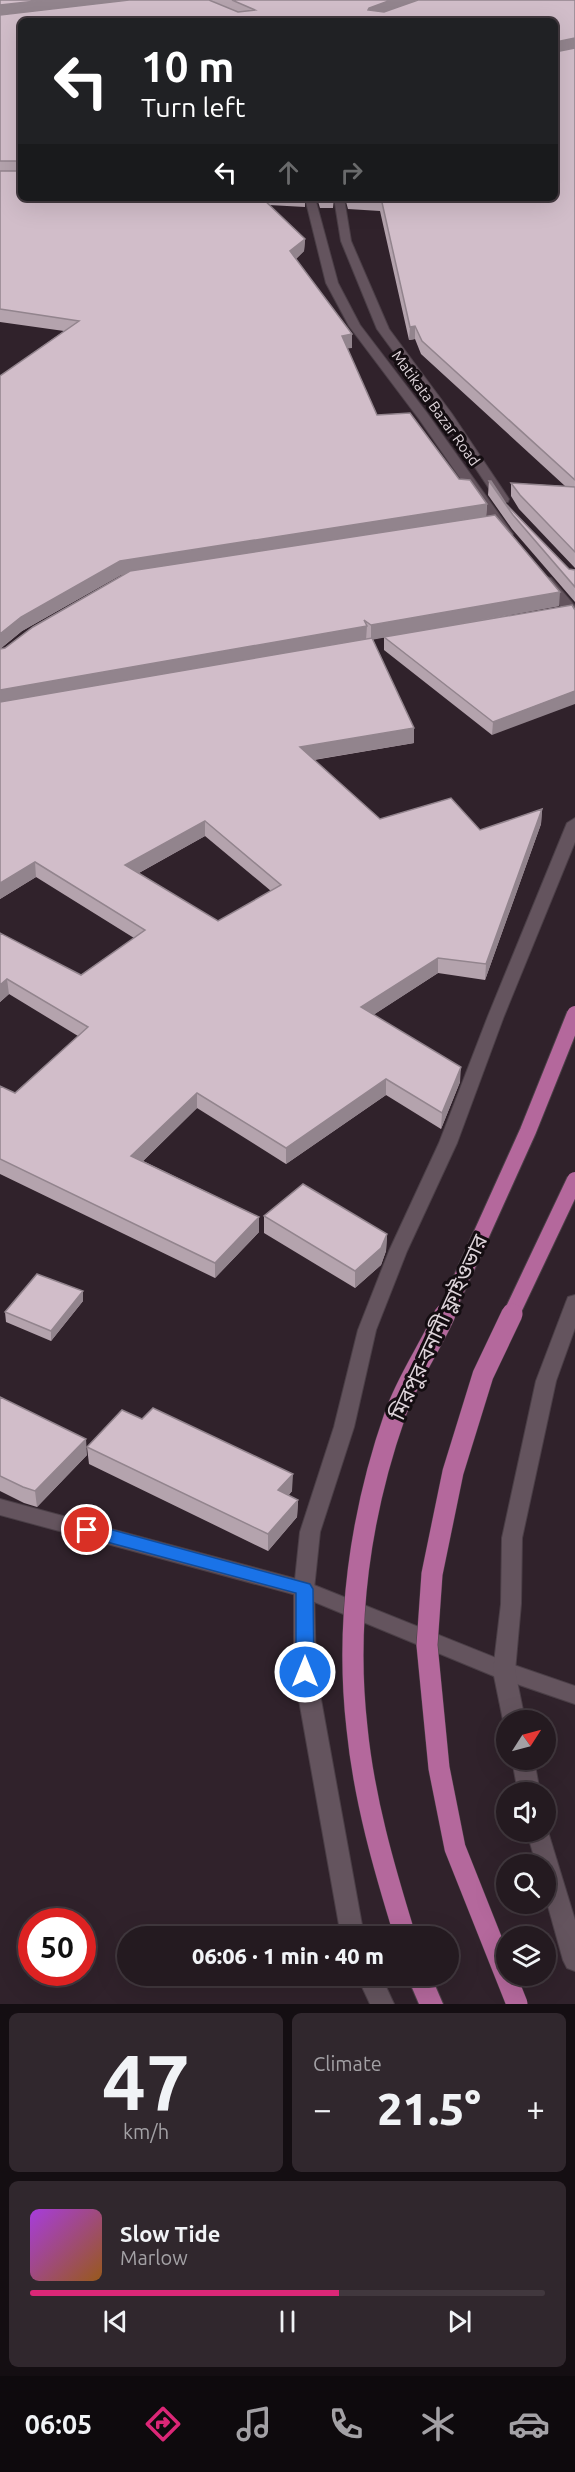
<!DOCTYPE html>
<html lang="en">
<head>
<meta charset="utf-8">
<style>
  :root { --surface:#241a20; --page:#30272d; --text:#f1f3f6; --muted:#a3a1a5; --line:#41383e; --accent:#db2777 }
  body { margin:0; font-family:Ubuntu,"Noto Sans Bengali",sans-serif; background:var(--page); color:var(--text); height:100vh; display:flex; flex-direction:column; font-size:22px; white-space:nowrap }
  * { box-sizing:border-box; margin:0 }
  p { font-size:20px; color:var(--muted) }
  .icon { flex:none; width:33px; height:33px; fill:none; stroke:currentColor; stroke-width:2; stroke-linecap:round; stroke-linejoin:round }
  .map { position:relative; height:2004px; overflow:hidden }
  .side { display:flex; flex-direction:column; gap:9px; padding:9px; background:#140e12; flex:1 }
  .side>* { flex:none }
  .guide { position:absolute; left:18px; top:18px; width:540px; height:183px; border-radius:9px; box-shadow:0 6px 24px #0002,0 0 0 2px var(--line); background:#202124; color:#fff; overflow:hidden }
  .needle { width:39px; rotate:54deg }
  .fabs { position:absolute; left:496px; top:1710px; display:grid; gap:12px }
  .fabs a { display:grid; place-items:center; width:60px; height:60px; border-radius:50%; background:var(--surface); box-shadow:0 6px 24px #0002,0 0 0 2px var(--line); font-size:30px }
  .speed { position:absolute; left:18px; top:1908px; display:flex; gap:12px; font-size:30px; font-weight:700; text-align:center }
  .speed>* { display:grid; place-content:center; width:78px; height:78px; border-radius:50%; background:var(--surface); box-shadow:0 6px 24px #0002,0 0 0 2px var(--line); line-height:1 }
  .speed .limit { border:9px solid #d22; background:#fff; color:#111 }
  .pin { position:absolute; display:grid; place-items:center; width:51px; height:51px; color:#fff; margin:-26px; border:3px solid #fff; border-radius:50%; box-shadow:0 2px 6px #0007 }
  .me { position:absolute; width:66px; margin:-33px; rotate:0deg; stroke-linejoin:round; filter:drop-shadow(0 0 4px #0008) }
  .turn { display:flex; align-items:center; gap:21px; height:126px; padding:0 24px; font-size:27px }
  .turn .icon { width:78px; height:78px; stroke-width:2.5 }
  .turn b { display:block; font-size:42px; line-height:51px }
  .lanes { display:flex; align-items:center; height:57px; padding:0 24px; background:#0003; justify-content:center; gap:30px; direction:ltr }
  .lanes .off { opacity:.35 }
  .big { font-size:45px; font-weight:800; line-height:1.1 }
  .side .widget { flex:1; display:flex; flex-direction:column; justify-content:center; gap:9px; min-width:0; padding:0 21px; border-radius:9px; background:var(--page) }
  .side .dial { align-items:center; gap:0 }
  .dial b { font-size:78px; line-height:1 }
  .song { display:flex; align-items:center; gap:18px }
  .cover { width:72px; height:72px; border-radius:9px; background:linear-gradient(135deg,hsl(280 70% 55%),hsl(30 70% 35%)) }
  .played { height:6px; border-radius:3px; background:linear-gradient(90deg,var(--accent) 60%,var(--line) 60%) }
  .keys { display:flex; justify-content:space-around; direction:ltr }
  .heat { display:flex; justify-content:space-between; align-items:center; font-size:33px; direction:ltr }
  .side .tiles { flex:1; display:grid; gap:9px; grid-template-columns:1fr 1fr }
  .widget:last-child { grid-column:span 2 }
  .trip { position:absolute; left:117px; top:1926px; width:342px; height:60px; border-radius:30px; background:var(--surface); box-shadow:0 6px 24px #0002,0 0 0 2px var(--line); font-weight:800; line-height:60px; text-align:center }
  .dock { display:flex; height:96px; justify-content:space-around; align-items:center; background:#0e0a0d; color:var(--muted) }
  .dock .icon { width:42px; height:42px }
  .dock .on { color:var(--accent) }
  .dock b { font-size:27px; color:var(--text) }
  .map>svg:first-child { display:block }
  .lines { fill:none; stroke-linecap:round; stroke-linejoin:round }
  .minor-casing { stroke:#4b3f47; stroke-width:2 }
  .tertiary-casing { stroke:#4b3f47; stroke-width:2 }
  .secondary-casing { stroke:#4b3f47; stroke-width:2 }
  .primary-casing { stroke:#4b3f47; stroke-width:2 }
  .minor { fill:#64545e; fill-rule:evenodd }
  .tertiary { fill:#64545e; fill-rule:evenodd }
  .secondary { fill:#64545e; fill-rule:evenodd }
  .primary { fill:#b4689c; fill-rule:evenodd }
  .primary-bridge-far1-casing { stroke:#4b3f47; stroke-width:18; stroke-linecap:butt }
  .primary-bridge-casing { stroke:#4b3f47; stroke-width:22; stroke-linecap:butt }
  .primary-bridge-far1 { stroke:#b4689c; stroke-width:16 }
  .primary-bridge { stroke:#b4689c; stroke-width:21 }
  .wall { fill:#b4a3ad; fill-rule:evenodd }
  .shaded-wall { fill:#92848d }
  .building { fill:#d1bdc9; stroke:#92848d; stroke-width:1.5; fill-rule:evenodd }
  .route { fill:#1a73e8; stroke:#114b97; stroke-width:1.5 }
  .labels { text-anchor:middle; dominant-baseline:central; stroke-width:6; stroke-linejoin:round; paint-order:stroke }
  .far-street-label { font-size:15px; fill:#ded4da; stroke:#140d11 }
  .near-street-label { font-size:21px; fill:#ded4da; stroke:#140d11 }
</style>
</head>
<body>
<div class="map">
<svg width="575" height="2004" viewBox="0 0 575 2004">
  <rect width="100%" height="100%" fill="#30222b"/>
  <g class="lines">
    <g class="minor-casing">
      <path id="minor" d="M305,198H315L338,283L360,325L427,413L513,534L511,537H501L419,419L349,326L326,283Z
        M334,198H344L351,241L389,329L452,414L509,499L508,502H498L443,419L377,329L341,241Z
        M546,577L551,578L575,606V618L570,617L541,584L539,581L541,578Z"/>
    </g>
    <g class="tertiary-casing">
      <path id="tertiary" d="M0,1499L304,1581L511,1664L575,1686V1704L496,1677L300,1596L0,1515Z"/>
    </g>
    <g class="secondary-casing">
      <path id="secondary" d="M575,818V842L504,1016L457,1143L407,1251L376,1330L354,1427L320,1532L314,1589L316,1672L364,1936H341L294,1672V1589L300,1532L334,1427L358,1330L389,1251L439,1143L488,1016L567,823Z
        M575,1295V1328L556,1381L522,1538L521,1604L515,1671L525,1720H507V1727L503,1720L493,1671L501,1604L502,1538L536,1381L566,1302L568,1297Z
        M512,1760H534L540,1792H518Z
        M546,1825L575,1920V1971L567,1968L563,1960L546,1899V1864H536L527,1832H546Z
        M357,1976H381L394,2004H370Z"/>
    </g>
    <g class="primary-casing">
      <path id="primary" d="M407,1976H431L443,2004H419Z"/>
    </g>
    <use href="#minor" class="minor"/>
    <use href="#tertiary" class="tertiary"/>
    <use href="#secondary" class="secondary"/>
    <use href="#primary" class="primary"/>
    <g class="primary-bridge-far1-casing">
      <path id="primary-bridge-far1" d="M445,1315L528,1131L575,1014
        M511,1315L575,1180"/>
    </g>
    <g class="primary-bridge-casing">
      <path id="primary-bridge" d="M512,1314L483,1375L453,1472L432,1574L427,1645L439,1768L455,1848L517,2004
        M405,1936C384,1868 364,1799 357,1728C345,1623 360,1515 395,1415C407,1380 430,1348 445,1314"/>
    </g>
    <use href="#primary-bridge-far1" class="primary-bridge-far1"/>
    <use href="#primary-bridge" class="primary-bridge"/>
  </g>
  <path class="wall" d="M0,0H575V568L519,509L511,496V483L565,486L421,354L415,339L409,340L380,211L348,209L345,198H555L21,21V198H305V207L269,205L305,239L304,251L296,259L352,334V348H347L377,415L459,479L487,504L486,517L559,606L450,626L572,605L492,735L384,650V637L373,639L414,743L314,760L380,819L480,830L542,809L541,824L485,980L438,973L373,1015L460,1082L441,1129L386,1095L286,1164L197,1108L143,1161L259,1217V1232L215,1278L0,1174V1086L15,1093L78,1036L9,994L0,1002V933L81,975L134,938L36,877L0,899V376L64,331L0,322ZM125,574L5,648L0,649L22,631L121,575ZM205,836L271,891L218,921L139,873Z
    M317,198H334L333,208H320Z
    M489,481L506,504L569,569L575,570V602L512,529L488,495Z
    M264,1216L387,1234L386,1251L381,1265L355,1288L264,1233Z
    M83,1291V1301L51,1341L6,1322L5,1312Z
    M0,1397L87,1455L37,1507L24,1503L0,1491Z
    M87,1447L292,1491L288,1496L298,1500L297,1517L268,1551L89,1464Z"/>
  <path class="shaded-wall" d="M45,0H142L0,17V5Z
    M391,0H422L369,19L368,10L369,8Z
    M575,38V50L555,54V42Z
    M305,239L304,251L290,264V251Z
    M415,326V339L409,340L410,327Z
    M352,334V348L342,349V336Z
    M487,504L486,518L121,575L22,631L0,649V634L21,617L120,561Z
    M560,592L559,606L371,640V625Z
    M367,626L366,640L0,705V690Z
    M575,691V704L492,735L493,722Z
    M414,728V743L300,762V747Z
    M542,809L541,824L485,980L486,964Z
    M205,821V836L126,880L125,865Z
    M35,862L36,877L0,899V883Z
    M438,958V973L361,1023V1007Z
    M7,979L9,994L0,1002V985Z
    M461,1067L460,1082L441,1129L442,1113Z
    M386,1079V1095L286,1164V1148Z
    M197,1093V1108L132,1172L131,1156Z
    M259,1217V1232L215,1278V1263Z
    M387,1234L386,1251L381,1265L355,1288V1271Z
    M83,1291V1301L51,1341V1331Z
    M86,1439L87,1455L37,1507L35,1491Z
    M293,1474L292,1491L278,1507V1490Z
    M298,1500L297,1517L268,1551V1534Z"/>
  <path class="building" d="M0,0H45L0,5Z
    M129,0H209L238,12L255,10L232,0H391L369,8L368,10L384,12L418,0H575V38L555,42V45V21H21V161H0V15Z
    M575,48V480L422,341L415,326L410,327L381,198H374H555V52Z
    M21,170V198H262L305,239L290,251L352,334L342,336L377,415L410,413L459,479L470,480L487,504L120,561L21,617L0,634V376L79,321L0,309V171H20Z
    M489,481H491L506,504L569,569L575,570V587L513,515Z
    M511,483L575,487V552L520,495Z
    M495,515L560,592L371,625L364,620L367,626L0,690V649L5,648L33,627L130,571Z
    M572,605L575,610V691L493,722L384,637Z
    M372,638L414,728L300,747L380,819L451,798L480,830L542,809L486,964L438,958L361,1007L461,1067L442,1113L386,1079L286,1148L197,1093L131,1156L259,1217L215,1263L0,1159V1086L15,1093L88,1027L7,979L0,985V933L81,975L145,930L35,862L0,883V702ZM205,821L281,885L218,921L125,865Z
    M303,1184L387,1234L381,1248L355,1271L264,1216Z
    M37,1274L83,1291L51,1331L5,1312Z
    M0,1397L86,1439L35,1491L23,1487L0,1476Z
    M153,1408L293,1474L278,1490L298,1500L268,1534L87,1447L122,1410L142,1419Z"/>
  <path class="route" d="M87,1523L310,1584L313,1589L314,1672L311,1677L305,1679L299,1677L296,1672V1593L81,1535L79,1530L81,1525Z"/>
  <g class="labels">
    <g class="far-street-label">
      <text transform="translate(436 408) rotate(54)">Matikata Bazar Road</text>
    </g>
    <g class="near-street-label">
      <text transform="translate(438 1327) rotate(-65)">মিরপুর-বনানী ফ্লাইওভার</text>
    </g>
  </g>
</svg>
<div class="fabs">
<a><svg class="needle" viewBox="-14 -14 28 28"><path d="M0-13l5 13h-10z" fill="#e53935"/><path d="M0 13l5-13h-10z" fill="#a3a1a5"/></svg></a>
<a><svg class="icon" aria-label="sound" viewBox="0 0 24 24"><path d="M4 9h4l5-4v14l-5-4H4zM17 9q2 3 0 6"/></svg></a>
<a><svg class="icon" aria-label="search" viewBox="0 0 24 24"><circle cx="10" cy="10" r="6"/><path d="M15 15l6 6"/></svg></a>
<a><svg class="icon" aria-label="layers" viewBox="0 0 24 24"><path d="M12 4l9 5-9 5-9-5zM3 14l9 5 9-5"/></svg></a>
</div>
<div class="speed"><div class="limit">50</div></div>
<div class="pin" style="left:87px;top:1530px;background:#d93025"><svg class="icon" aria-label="arrive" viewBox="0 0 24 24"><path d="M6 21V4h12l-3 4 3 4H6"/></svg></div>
<svg class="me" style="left:305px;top:1672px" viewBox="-20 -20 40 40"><circle r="17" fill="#1a73e8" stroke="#fff" stroke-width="3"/><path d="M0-11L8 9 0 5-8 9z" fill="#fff"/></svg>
<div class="trip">06:06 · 1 min · 40 m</div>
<div class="guide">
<div class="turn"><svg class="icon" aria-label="left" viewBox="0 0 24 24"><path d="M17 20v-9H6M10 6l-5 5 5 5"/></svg><div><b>10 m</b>Turn left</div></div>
<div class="lanes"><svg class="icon" aria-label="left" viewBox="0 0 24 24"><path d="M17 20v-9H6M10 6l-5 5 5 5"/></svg><svg class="icon off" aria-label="ahead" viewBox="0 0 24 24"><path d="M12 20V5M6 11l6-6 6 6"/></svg><svg class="icon off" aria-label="right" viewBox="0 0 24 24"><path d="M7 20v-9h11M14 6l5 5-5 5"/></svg></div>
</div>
</div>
<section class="side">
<div class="tiles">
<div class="widget dial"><b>47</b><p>km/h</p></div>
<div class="widget"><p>Climate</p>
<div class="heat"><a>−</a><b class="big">21.5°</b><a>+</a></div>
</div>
<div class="widget">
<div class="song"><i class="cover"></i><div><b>Slow Tide</b><p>Marlow</p></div></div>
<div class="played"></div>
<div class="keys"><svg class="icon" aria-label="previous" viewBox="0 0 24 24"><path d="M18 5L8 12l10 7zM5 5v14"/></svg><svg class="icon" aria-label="pause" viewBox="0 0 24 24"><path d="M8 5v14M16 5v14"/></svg><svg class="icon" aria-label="next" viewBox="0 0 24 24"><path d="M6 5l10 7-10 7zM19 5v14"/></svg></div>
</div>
</div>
</section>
<nav class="dock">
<b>06:05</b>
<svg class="icon on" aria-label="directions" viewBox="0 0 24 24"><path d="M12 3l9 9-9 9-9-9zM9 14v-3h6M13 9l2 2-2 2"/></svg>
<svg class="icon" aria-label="music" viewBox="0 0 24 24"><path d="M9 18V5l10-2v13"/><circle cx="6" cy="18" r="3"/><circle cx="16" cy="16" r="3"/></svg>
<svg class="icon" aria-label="phone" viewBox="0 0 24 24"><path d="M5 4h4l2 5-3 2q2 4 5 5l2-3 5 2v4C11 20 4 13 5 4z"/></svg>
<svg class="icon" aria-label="climate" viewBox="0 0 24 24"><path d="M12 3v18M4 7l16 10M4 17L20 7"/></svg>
<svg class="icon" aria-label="car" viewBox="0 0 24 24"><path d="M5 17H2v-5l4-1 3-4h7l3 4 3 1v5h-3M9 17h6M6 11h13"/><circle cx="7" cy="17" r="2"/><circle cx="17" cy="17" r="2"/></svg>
</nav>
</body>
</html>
